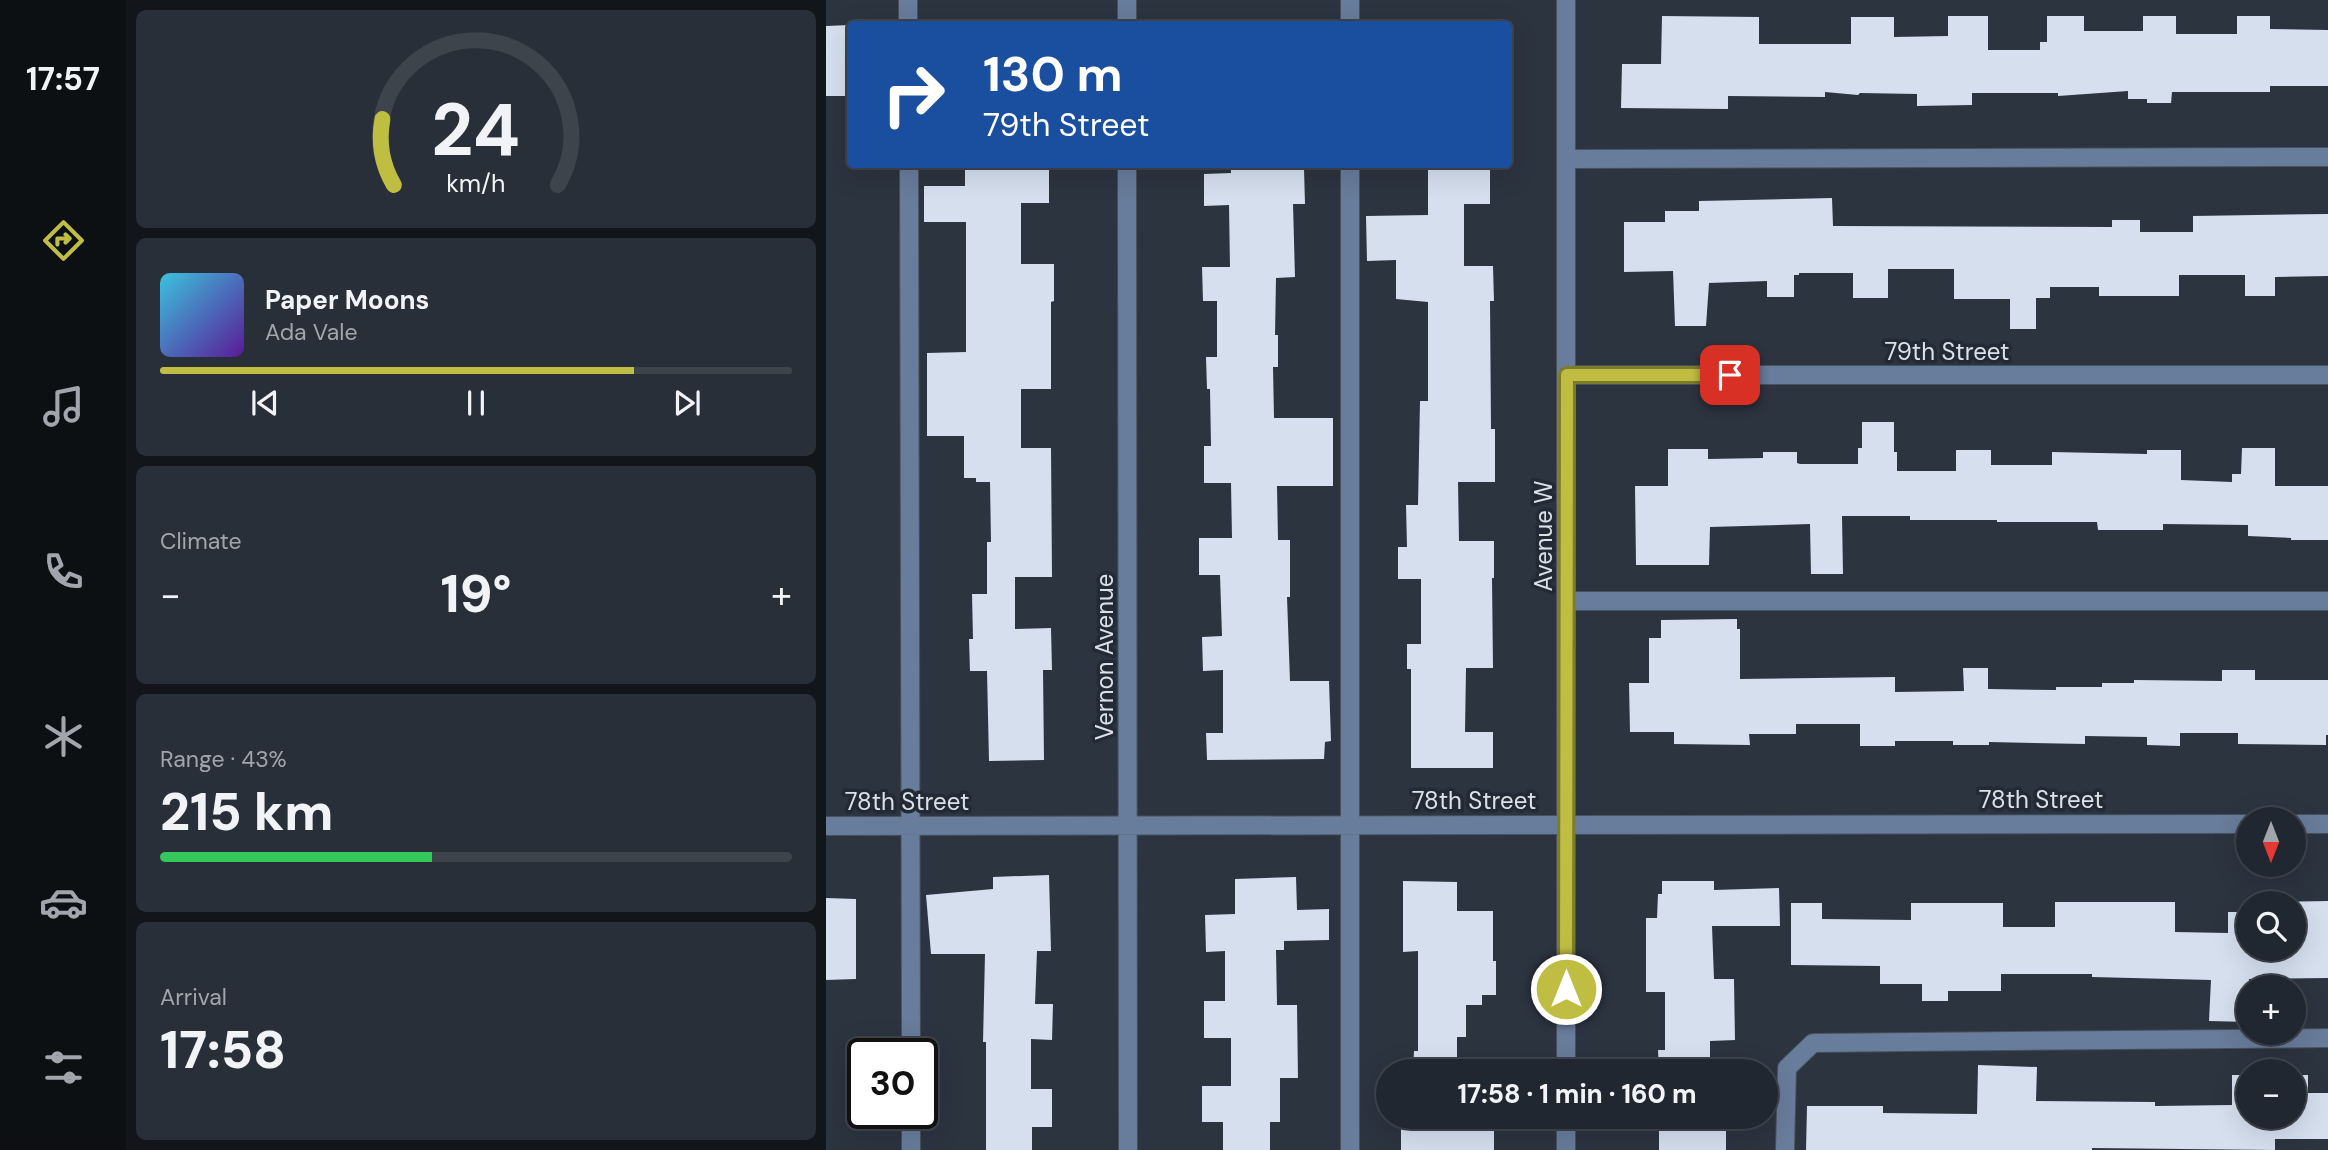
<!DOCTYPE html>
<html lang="en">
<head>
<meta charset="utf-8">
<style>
  :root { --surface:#212730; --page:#292f38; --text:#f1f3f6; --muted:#a2a5ab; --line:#3e444c; --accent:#bfbe42 }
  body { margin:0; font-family:"DM Sans",sans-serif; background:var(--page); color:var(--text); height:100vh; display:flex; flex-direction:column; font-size:26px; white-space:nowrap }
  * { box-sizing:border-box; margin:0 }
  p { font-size:23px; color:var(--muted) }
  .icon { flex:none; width:38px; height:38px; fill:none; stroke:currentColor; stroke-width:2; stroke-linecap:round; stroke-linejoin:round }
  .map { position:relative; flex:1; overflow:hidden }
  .panel { display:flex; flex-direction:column; gap:10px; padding:10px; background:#12151a; width:700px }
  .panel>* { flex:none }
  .top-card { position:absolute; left:21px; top:21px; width:665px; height:147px; border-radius:7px; box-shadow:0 7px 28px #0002,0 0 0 2px var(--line); background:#1a4fa0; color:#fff; overflow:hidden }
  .needle { width:46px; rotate:180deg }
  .controls { position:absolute; left:1410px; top:807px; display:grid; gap:14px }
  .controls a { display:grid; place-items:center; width:70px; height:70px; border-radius:50%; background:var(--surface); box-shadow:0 7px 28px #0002,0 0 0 2px var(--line); font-size:35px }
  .speed { position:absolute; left:21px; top:1038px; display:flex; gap:14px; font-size:35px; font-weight:700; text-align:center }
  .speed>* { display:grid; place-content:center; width:91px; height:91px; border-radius:50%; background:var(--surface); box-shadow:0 7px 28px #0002,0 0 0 2px var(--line); line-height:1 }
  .speed .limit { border:4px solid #111; border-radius:10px; background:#fff; color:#111 }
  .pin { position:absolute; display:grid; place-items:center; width:60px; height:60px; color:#fff; margin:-30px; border-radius:14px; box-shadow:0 4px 10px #0006 }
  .me { position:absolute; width:77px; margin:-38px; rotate:0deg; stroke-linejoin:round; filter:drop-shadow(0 0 5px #0008) }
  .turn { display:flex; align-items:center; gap:24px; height:147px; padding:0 21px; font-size:32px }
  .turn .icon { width:91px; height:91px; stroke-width:2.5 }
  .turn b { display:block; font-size:49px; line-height:60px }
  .big { font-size:52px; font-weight:800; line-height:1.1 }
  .panel .tile { flex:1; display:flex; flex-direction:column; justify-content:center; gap:10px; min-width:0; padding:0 24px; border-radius:10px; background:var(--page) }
  .panel .dial { align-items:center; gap:0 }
  .dial svg { height:182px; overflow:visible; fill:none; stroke:var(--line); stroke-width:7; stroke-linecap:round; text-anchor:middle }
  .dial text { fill:var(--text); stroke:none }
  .song { display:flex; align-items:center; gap:21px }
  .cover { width:84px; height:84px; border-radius:10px; background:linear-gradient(135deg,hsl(190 70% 55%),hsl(270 70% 35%)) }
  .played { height:7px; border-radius:4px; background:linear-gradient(90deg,var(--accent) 75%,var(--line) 75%) }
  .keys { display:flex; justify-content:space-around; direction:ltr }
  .heat { display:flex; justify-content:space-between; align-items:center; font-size:38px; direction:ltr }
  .charge { height:10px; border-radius:5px; background:linear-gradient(90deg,#34c759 43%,var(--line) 0) }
  .trip { position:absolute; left:550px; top:1059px; width:402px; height:70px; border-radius:35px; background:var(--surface); box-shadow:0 7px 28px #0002,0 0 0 2px var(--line); font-weight:800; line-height:70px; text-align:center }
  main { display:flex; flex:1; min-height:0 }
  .menu { display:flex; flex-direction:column; width:126px; justify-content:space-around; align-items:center; background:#0d1013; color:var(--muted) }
  .menu .icon { width:49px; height:49px }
  .menu .selected { color:var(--accent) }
  .menu b { font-size:32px; color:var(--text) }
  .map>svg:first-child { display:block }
  .building { fill:#d5dfee }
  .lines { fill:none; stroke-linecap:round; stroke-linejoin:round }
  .minor-casing { stroke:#48505b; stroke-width:20 }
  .minor { stroke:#687c9b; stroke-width:18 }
  .route-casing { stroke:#7c7c2b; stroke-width:18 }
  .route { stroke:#bfbe42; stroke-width:12 }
  .labels { text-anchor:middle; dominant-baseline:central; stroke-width:7; stroke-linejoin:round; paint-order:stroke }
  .street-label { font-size:24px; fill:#dce1e8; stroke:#222a35 }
</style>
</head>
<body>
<main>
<nav class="menu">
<b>17:57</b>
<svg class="icon selected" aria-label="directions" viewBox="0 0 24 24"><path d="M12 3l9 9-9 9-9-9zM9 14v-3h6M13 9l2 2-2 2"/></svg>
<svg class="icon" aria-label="music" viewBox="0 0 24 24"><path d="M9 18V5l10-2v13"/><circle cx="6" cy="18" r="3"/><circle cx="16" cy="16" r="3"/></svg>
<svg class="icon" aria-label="phone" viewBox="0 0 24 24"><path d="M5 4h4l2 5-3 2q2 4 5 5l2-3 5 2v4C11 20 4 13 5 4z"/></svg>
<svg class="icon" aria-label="climate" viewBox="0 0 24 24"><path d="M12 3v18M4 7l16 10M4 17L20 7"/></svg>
<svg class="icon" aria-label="car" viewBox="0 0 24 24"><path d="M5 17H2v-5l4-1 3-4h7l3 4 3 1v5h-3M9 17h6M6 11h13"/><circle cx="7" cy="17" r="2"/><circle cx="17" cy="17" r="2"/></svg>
<svg class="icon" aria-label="filters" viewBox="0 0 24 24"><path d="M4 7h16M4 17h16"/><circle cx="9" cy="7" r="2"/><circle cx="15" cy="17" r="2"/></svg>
</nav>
<section class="panel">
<div class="tile dial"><svg viewBox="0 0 100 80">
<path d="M14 69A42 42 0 1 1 86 69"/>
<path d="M14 69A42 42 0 0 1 9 40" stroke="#bfbe42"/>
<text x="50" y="56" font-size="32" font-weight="700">24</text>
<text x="50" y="72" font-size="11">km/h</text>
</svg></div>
<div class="tile">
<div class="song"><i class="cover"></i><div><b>Paper Moons</b><p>Ada Vale</p></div></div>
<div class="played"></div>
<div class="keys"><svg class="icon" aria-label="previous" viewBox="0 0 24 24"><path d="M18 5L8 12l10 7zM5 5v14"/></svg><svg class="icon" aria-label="pause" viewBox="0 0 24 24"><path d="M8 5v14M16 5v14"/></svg><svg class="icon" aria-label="next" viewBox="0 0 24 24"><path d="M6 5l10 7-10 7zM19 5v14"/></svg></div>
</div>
<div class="tile"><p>Climate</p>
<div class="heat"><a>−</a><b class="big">19°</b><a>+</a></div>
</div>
<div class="tile"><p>Range · 43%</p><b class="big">215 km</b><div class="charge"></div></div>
<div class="tile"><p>Arrival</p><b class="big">17:58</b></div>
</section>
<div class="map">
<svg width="1502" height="1150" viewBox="0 0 1502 1150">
  <rect width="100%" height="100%" fill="#2c3440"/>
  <path class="building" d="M836,16L933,17V44H1025V17H1068V37L1122,36V16H1162V50H1214V42H1221V16H1258V31H1317V16H1350V34H1411V16H1444V29L1502,30V86H1444V92H1346L1345,103H1321V99H1302V91L1232,96V93H1146V105L1091,106V94L1034,93L1032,95L999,92V97L902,96V109L795,108L796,64H835Z
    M24,25V96H0V26Z
    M139,164H223V203H195V264H228V301L225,302V389H195V448H225L226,577H189V629L225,628L226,670H217L218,760L163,761L161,671H144L143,639H147L146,594H161V542H165L164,482H150V478H138V436H101V353L140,352V222H98V186H139Z
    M405,164H459V169H478L479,204H467L469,277L450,278L449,335H452V367H447L448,418H507V486H451L452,540H464V597H461L464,681H503L505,741L499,742L498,759L381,760L380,733H397V670L377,671L376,637L396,636L394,575H373V538H406L405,483H378V446H385L384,389H381L380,357H391V301H377L376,267H404L403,205L378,206V174L405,173Z
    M602,164H664V204H638V266H667L668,301H664L665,429H669V482H632L633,541H668V578H666L667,668H640L639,732H667V768H585V669H581V644H595V579H572V547H581L580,505H592L594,401H602V302L570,299V260L541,261L540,216L602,215Z
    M1006,198L1007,226L1286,227V220H1314V232H1367V216L1502,214V276L1449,277V296H1419V275H1353V296H1273V287H1224V298H1210V329H1184V299H1128V269H1062V298H1027V273H973V275H968V297H941V281L883,283L880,326H849L847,271L798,272V222H839V211H873V201Z
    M1036,422H1068V452H1071V471H1130V450H1165V465H1226V452L1321,454V450H1355V480L1406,482V474H1415L1416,448H1449V486H1502V540H1465V538L1422,536V525L1337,524V530H1272L1271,522H1171V520H1084V516H1016L1017,574H985L984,524L884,527L883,565H810L809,486H842V449H882V459L937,458V452H971V463L974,464H1032V448H1036Z
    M911,619V629H914V679L1069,677V692L1138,691L1137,668H1162V689L1230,690V687H1276V683H1308V680L1396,681V670H1429V680H1502V735H1500V745L1412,744V733H1354V746L1321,745V737L1259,736V744L1163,742V745H1127V741H1069V746H1034V724H970V734H923L924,745L848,744V732H804L803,683H823V638H835V620Z
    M223,875L225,951H211L209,1004H227L226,1040L205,1039V1089H226V1127H206V1150H160V1042H157L159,954H105L100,895L167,889V877Z
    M470,877L471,910L503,909V940L458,941V950H450L451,1005H471L472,1078H454V1122H444V1150H397V1122H376V1086H405V1038H378V1001H399V951L380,952L379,915L409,914V879Z
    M577,881L631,882V911H667V961H670V995H656V1005H640V1037H631V1071H587L588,1051H592V951L577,952Z
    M836,881H888V890L953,888L954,926H886L888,979H908L909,1040L884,1041V1071H833L832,1050H839V992H820V918H831L832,894H836Z
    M0,898L30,899V979L0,980Z
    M1502,901V978L1423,979V1022L1383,1021L1385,980L1266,977V974H1175V991H1122V1001H1096V984H1054V966L965,965V903H996V919L1085,920V903H1177V927H1229V902H1349V932L1402,933V912H1423V948H1468V903L1442,902Z
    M1152,1065L1211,1067L1210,1101L1329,1102V1106L1406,1105V1075H1423V1116H1468V1075H1482V1093H1502V1139H1449V1150L1266,1148V1150H980L981,1106H1057V1113L1151,1114Z
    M575,1116H668V1150H575Z
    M833,1116H900V1150H833Z"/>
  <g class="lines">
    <g class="minor-casing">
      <path id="minor" d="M82,0V24
        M301,0V24
        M524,0V24
        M741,159L1502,157
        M83,164L85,1054
        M301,164L302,1150
        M741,375H1502
        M742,601H1502
        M1468,824H1502
        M0,826L1423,824
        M740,1071V0
        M85,1150V1113
        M524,1150V164
        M740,1150V1116
        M959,1150L961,1068L987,1043L1502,1038"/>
    </g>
    <use href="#minor" class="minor"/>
  </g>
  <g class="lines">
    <g class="route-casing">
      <path id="route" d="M740,989L741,375H904"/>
    </g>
    <use href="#route" class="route"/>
  </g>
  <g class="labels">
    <g class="street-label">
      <text x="1121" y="351">79th Street</text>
      <text transform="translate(717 536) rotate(-90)">Avenue W</text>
      <text transform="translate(278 657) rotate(-90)">Vernon Avenue</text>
      <text x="1215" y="799">78th Street</text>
      <text x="648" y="800">78th Street</text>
      <text x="81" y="801">78th Street</text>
    </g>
  </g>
</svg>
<div class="controls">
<a><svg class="needle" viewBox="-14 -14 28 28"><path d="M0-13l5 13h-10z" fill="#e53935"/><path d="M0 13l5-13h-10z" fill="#a2a5ab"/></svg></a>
<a><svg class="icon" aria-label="search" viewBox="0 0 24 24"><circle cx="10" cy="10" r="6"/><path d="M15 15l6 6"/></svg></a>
<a>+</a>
<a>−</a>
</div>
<div class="speed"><div class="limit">30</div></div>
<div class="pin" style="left:904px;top:375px;background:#d93025"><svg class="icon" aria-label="arrive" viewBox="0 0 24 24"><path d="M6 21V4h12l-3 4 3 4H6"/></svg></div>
<svg class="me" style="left:740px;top:989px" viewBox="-20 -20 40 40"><circle r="17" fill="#bfbe42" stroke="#fff" stroke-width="3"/><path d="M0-11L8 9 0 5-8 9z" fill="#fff"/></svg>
<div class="trip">17:58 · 1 min · 160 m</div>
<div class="top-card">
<div class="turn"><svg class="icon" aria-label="right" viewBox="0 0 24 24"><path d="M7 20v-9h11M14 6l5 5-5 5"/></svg><div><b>130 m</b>79th Street</div></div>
</div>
</div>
</main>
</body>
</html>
